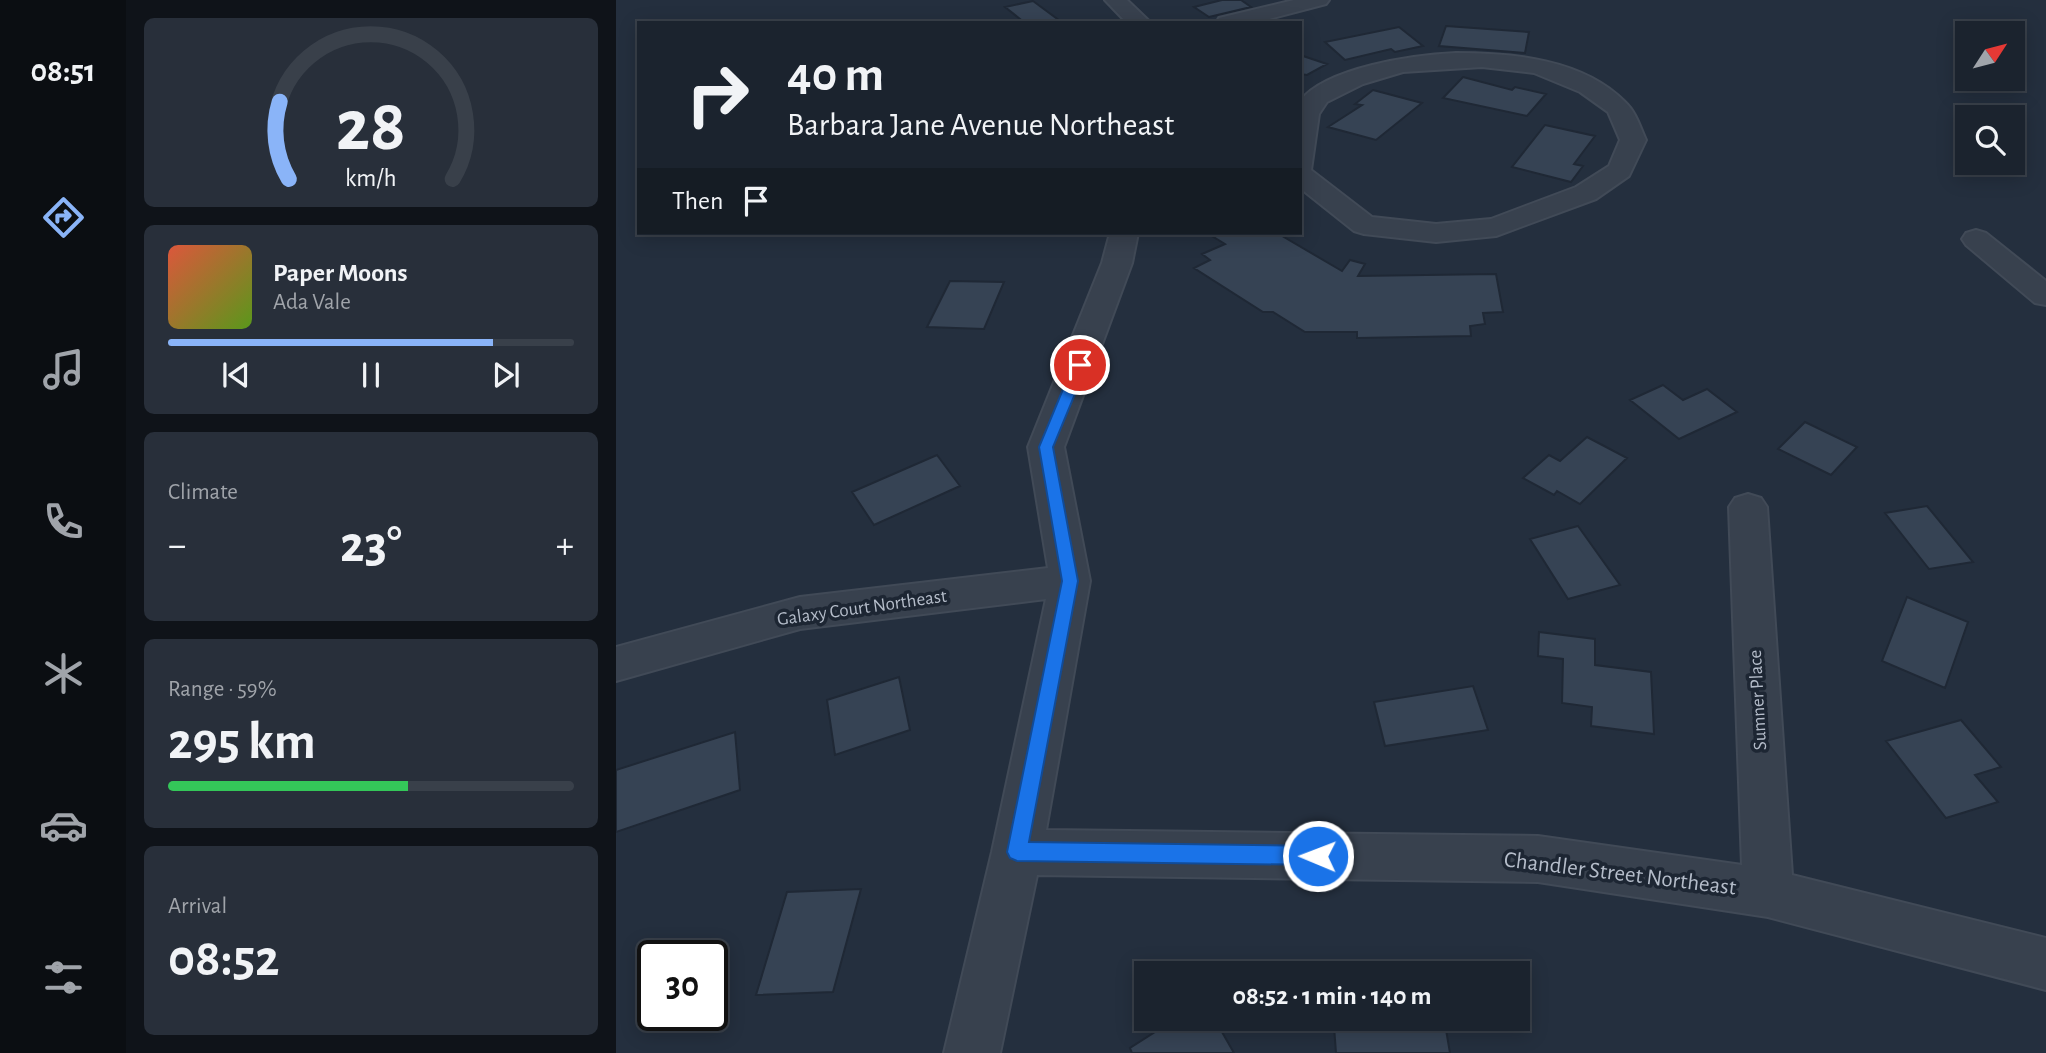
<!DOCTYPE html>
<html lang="en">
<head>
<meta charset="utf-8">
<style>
  :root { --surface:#1b232e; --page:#282f3a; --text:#f1f3f6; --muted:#a0a4aa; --line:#39404a; --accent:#8ab4f8 }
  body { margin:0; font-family:"Alegreya Sans",sans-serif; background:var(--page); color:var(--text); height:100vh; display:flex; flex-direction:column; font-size:26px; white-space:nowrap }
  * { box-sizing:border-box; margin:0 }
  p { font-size:23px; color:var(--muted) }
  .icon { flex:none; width:38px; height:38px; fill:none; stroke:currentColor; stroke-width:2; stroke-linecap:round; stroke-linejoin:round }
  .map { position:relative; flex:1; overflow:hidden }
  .panel { display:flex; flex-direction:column; gap:18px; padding:18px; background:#0f1319; width:490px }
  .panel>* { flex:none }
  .banner { position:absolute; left:21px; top:21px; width:665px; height:214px; border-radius:0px; box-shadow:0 4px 18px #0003,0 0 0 2px var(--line); background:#1b232e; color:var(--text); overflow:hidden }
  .needle { width:46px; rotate:54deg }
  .buttons { position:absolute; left:1339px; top:21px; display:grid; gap:14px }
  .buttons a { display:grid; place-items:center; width:70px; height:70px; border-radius:0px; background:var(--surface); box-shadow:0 4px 18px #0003,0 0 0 2px var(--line); font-size:35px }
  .speed { position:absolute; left:21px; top:940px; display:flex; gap:14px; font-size:35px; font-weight:700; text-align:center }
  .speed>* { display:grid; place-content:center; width:91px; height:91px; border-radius:50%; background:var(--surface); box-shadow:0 4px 18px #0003,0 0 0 2px var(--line); line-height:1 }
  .speed .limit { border:4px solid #111; border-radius:10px; background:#fff; color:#111 }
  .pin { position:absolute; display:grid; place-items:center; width:60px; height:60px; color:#fff; margin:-30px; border:4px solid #fff; border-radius:50%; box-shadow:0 2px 7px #0007 }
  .me { position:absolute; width:77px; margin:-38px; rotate:271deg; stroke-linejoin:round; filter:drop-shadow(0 0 5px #0008) }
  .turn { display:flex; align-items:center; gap:24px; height:147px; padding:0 35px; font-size:32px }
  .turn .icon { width:91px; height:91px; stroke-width:2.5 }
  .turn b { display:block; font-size:49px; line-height:60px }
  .then { display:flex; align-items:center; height:66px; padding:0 35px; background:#0003; gap:14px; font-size:26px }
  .big { font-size:52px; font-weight:700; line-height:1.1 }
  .panel .card { flex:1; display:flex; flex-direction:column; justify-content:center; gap:10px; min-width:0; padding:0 24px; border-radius:10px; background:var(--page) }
  .panel .dial { align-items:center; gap:0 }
  .dial svg { height:182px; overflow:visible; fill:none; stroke:var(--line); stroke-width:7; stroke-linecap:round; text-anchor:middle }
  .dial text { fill:var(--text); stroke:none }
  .song { display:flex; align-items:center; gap:21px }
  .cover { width:84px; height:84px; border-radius:10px; background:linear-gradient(135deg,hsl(10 70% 55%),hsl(90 70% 35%)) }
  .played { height:7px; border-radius:4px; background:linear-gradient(90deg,var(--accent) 80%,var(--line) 80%) }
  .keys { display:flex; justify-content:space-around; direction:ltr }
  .heat { display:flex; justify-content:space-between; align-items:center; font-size:38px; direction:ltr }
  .charge { height:10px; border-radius:5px; background:linear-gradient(90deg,#34c759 59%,var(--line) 0) }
  .trip { position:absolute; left:518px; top:961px; width:396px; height:70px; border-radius:0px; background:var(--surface); box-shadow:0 4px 18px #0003,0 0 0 2px var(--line); font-weight:700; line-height:70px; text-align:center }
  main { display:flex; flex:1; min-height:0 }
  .menu { display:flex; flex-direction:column; width:126px; justify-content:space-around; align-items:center; background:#0b0e12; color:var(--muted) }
  .menu .icon { width:49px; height:49px }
  .menu .current { color:var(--accent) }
  .menu b { font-size:32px; color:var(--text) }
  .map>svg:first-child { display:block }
  .building { fill:#364354; stroke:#1f2835; stroke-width:2 }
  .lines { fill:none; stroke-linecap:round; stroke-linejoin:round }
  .minor-casing { stroke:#414a57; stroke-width:4 }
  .minor { fill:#38414e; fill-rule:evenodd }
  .route { fill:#1a73e8; stroke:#114b97; stroke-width:2 }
  .labels { text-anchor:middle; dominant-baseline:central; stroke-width:7; stroke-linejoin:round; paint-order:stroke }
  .street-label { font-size:19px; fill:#b4bcc9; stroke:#1d2633 }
  .near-street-label { font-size:23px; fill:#b4bcc9; stroke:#1d2633 }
</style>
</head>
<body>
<main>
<nav class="menu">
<b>08:51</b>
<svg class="icon current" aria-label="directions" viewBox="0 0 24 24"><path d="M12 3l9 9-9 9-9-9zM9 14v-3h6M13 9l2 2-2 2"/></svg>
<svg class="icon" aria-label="music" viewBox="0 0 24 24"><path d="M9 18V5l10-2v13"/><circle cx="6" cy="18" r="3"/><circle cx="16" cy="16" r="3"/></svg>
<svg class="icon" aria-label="phone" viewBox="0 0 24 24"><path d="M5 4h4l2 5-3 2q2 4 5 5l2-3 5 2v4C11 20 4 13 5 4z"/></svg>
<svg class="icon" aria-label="climate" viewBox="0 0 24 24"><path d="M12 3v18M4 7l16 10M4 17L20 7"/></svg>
<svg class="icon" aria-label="car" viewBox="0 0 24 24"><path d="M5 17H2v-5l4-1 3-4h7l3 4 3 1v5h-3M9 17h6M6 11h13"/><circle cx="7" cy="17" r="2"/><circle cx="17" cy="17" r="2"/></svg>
<svg class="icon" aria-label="filters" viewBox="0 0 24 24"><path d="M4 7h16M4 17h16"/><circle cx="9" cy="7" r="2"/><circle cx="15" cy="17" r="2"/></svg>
</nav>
<section class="panel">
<div class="card dial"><svg viewBox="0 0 100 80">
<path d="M14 69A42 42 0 1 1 86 69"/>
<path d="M14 69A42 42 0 0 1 10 35" stroke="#8ab4f8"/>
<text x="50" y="56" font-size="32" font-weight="700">28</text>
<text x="50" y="72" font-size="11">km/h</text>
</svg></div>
<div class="card">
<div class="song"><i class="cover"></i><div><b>Paper Moons</b><p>Ada Vale</p></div></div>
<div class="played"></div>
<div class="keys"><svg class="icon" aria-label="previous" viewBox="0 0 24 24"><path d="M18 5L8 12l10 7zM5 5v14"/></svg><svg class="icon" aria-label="pause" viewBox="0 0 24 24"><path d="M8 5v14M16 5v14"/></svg><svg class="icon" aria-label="next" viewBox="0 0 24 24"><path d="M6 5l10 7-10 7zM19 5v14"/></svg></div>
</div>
<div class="card"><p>Climate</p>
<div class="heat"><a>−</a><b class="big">23°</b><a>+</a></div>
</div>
<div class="card"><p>Range · 59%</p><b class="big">295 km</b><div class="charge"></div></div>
<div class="card"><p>Arrival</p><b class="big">08:52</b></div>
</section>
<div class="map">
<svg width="1430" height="1053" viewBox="0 0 1430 1053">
  <rect width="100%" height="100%" fill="#242f3e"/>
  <path class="building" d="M606,0H625L635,7L593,17L578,7Z
    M417,1L444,21L409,23L389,7Z
    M830,26L913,32L909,53L823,46Z
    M783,27L807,46L779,52L775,49L729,60L709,42Z
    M684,55L711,64L691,75L684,74Z
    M847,77L896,90L899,87L930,94L911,116L827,98Z
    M757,90L806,103L760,140L712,127L746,105L739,104Z
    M929,125L979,136L958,164L967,166L955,182L896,167Z
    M602,233H661L726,271L734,260L749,264L742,276L880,274L887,312L867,313L869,324L854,326L855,336L741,338V332H689L657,312H647L578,268L594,260L586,254L609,244L596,236Z
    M334,281L388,282L368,329L311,327Z
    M1047,385L1067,400L1091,389L1121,412L1063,439L1014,400Z
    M1189,422L1241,447L1215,475L1162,449Z
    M971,437L1011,458L964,504L941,491L938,495L907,478L933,455L944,461Z
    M321,455L344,486L258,525L236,492Z
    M1311,506L1357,562L1313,569L1269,513Z
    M962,526L1004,585L952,599L914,539Z
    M1291,597L1352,622L1329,688L1266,661Z
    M923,632L979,639V665L1035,672L1038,734L975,726L976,707L946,703L947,659L922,656Z
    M283,677L294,730L219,755L211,700Z
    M857,686L872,730L769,746L758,702Z
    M1345,720L1385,767L1359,775L1382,802L1330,818L1270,741Z
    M119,732L124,790L0,832V770Z
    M245,889L217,992L140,995L171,892Z
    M561,1018H598L618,1053H516L514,1048Z
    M828,1018L834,1053H720L718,1026Z"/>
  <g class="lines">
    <g class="minor-casing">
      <path id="minor" d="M489,0H511L535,23H511Z
        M678,0H713L710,4L638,23H600L603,18Z
        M840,53C896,53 967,59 1009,102C1020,112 1024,127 1030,140L1013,176L980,199L880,236L820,242L748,234L738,231L684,188V101C711,67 798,55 840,53ZM866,67L918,73L964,92L992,112L1004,140L993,166L960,187L875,219L820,224L756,217L695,170L703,114L711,102L747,84L787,72Z
        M1360,230L1370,233L1430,281V305L1419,303L1350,245L1346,239L1350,233Z
        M494,233H522L516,263L448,447L474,581L430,830L922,836L1126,865L1113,507L1119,498L1132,494L1145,498L1151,507L1176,875L1430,938V990L1152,917L922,882L421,875L384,1053H328L376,852L430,599L184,629L0,681V647L184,597L432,568L412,447L486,263Z"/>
    </g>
    <use href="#minor" class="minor"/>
  </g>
  <path class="route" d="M464,361L471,365L437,447L462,581L413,842L702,846L710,849L713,856L710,862L702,865L401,861L394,858L391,852L446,581L423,447L457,365Z"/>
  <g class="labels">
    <g class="street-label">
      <text transform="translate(246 608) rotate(-8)">Galaxy Court Northeast</text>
      <text transform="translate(1142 700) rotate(-93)">Sumner Place</text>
    </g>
    <g class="near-street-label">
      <text transform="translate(1004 874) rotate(7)">Chandler Street Northeast</text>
    </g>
  </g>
</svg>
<div class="buttons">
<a><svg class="needle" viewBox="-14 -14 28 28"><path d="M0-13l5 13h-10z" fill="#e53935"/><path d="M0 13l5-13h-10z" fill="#a0a4aa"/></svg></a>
<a><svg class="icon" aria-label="search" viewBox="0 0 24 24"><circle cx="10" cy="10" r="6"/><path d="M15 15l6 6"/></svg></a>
</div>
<div class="speed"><div class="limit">30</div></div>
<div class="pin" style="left:464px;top:365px;background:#d93025"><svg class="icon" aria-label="arrive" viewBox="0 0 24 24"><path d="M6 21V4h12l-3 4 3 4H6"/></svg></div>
<svg class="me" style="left:702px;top:856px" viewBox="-20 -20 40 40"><circle r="17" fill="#1a73e8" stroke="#fff" stroke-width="3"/><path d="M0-11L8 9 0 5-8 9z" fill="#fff"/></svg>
<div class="trip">08:52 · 1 min · 140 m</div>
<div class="banner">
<div class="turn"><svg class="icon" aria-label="right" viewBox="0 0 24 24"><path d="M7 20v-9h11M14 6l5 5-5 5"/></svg><div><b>40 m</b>Barbara Jane Avenue Northeast</div></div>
<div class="then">Then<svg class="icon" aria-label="arrive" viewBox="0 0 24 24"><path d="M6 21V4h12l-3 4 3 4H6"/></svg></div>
</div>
</div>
</main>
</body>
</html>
